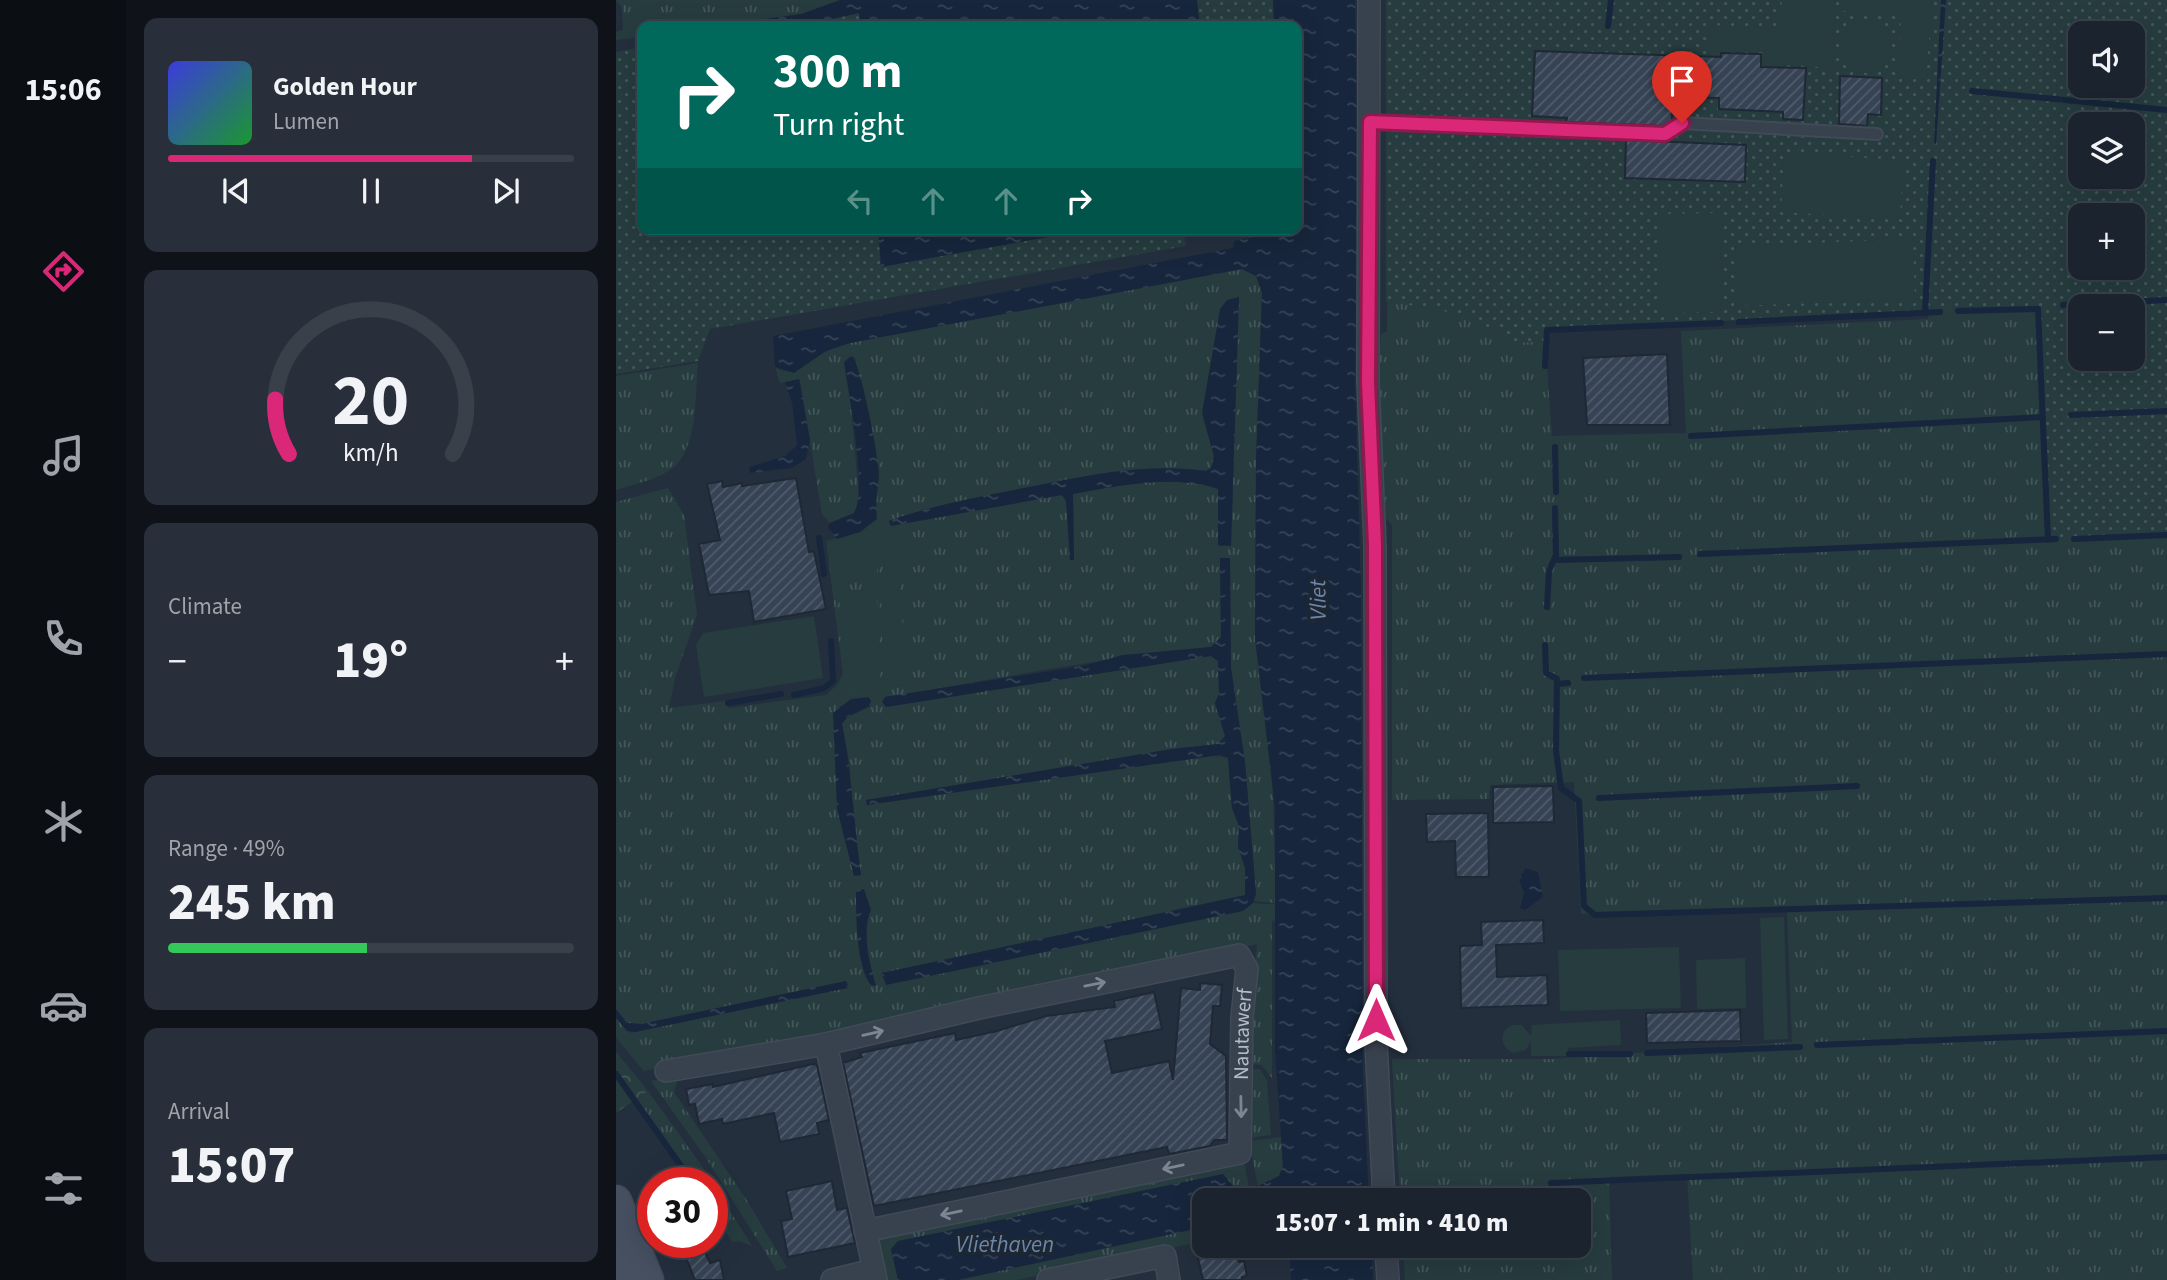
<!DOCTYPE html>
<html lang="en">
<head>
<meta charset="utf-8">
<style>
  :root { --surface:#1b232e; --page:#282f3a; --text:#f1f3f6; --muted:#a0a4aa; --line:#39404a; --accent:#db2777 }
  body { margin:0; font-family:"Source Sans 3",sans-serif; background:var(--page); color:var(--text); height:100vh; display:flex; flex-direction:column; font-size:26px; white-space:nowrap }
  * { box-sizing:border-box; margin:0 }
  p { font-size:23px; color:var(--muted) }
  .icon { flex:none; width:38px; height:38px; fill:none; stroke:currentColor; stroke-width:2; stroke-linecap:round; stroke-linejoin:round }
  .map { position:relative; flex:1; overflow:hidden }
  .sheet { display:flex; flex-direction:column; gap:18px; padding:18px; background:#0f1319; width:490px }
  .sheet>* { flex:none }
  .top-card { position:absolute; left:21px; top:21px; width:665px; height:214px; border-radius:14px; box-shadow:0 7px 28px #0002,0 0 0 2px var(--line); background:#00695c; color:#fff; overflow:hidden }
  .buttons { position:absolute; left:1452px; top:21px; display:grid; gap:14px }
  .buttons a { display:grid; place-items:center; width:77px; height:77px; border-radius:14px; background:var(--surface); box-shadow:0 7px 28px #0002,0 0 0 2px var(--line); font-size:35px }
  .speed { position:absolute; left:21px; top:1167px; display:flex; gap:14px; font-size:35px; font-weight:700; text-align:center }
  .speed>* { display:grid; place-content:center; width:91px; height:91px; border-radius:50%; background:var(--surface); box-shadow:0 7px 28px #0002,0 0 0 2px var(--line); line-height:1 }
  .speed .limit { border:10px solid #d22; background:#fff; color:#111 }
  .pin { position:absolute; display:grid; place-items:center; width:60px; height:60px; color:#fff; margin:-72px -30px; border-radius:50% 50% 50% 0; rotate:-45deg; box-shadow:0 0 7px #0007 }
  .pin .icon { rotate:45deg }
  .me { position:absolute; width:77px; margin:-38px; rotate:0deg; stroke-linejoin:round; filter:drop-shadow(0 0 5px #0008) }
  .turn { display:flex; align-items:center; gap:24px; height:147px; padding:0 21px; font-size:32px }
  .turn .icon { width:91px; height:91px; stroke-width:2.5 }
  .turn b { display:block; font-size:49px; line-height:60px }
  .lanes { display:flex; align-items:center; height:66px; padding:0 21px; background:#0003; justify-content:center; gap:35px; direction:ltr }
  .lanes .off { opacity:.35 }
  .big { font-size:52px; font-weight:800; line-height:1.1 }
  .sheet .widget { flex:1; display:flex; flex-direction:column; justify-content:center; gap:10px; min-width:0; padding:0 24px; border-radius:14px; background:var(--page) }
  .sheet .dial { align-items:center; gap:0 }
  .dial svg { height:182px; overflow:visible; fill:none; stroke:var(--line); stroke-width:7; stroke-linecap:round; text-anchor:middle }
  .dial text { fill:var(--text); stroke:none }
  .song { display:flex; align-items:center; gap:21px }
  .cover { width:84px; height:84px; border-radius:10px; background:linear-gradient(135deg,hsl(240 70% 55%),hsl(130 70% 35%)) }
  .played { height:7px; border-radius:4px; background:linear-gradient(90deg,var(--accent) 75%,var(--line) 75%) }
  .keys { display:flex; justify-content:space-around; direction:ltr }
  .heat { display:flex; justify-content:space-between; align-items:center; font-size:38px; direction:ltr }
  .charge { height:10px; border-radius:5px; background:linear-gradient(90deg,#34c759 49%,var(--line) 0) }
  .trip { position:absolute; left:576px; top:1188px; width:399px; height:70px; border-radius:14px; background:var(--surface); box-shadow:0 7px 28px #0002,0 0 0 2px var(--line); font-weight:800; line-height:70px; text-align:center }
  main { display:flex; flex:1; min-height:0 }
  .menu { display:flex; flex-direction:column; width:126px; justify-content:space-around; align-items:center; background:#0b0e12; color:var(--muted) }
  .menu .icon { width:49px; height:49px }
  .menu .selected { color:var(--accent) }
  .menu b { font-size:32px; color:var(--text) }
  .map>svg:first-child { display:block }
  .grass { fill:url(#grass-tufts); fill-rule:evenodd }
  .forest { fill:url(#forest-crowns) }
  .park { fill:url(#park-dots); fill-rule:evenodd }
  .garden { fill:#263c3f }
  .water { fill:url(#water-ripples) }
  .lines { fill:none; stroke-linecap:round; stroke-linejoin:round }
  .stream { stroke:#17263c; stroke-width:6 }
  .building { fill:url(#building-hatch); stroke:#1f2835; stroke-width:2 }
  .lane-casing { stroke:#414a57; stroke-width:14 }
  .street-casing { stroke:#414a57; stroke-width:24 }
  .secondary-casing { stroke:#414a57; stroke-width:33 }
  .lane { stroke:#38414e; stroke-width:10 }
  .street { stroke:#38414e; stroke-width:21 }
  .secondary { stroke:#465061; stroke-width:30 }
  .oneway { stroke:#7c8592 }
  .route-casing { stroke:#8e194d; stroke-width:18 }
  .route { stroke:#db2777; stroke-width:12 }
  .labels { text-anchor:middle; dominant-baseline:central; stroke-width:7; stroke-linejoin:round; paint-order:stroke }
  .street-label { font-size:21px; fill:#b4bcc9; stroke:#1d2633 }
  .water-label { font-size:23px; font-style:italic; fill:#6d86a8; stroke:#1d2633 }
</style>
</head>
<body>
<main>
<nav class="menu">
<b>15:06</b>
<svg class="icon selected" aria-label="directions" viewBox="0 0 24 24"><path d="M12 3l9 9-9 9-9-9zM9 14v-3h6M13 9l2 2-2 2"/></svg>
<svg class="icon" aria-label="music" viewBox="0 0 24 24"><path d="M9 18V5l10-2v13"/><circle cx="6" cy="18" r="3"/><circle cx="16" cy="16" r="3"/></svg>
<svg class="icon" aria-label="phone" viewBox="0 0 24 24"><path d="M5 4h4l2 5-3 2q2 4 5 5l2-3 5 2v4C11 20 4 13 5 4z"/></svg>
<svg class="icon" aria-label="climate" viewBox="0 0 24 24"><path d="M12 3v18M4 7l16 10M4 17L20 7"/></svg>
<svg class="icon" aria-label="car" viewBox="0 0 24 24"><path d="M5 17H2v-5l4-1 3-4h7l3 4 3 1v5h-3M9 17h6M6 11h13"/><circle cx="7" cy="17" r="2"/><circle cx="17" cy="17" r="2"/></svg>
<svg class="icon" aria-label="filters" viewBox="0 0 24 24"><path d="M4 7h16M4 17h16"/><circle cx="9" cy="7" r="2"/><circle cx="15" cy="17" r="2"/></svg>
</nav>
<section class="sheet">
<div class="widget">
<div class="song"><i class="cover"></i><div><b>Golden Hour</b><p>Lumen</p></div></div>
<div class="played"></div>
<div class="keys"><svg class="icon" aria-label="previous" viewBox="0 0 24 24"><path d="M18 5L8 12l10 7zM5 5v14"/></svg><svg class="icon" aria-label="pause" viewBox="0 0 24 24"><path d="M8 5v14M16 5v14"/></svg><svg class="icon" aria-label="next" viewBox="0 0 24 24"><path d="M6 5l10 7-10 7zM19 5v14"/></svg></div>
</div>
<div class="widget dial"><svg viewBox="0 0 100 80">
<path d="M14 69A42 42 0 1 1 86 69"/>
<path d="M14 69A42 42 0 0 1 8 45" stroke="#db2777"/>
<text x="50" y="56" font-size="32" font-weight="700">20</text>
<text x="50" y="72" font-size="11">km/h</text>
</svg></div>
<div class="widget"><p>Climate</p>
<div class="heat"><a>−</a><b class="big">19°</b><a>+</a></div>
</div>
<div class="widget"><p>Range · 49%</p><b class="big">245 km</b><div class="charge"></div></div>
<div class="widget"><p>Arrival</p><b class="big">15:07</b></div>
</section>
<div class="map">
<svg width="1551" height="1280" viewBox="0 0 1551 1280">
  <defs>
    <pattern id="grass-tufts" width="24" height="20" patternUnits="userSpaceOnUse" patternTransform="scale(1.75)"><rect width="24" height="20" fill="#263c3f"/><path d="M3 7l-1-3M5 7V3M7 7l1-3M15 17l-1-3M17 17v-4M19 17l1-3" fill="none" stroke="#435659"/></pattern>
    <pattern id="forest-crowns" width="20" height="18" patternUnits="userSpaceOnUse" patternTransform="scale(1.75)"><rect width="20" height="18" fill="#263c3f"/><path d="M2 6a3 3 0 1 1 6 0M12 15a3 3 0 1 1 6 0" fill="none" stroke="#435659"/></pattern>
    <pattern id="park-dots" width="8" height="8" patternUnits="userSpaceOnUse" patternTransform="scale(1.75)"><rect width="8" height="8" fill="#263c3f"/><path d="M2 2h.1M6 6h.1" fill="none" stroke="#435659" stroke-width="1.8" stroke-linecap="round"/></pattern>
    <pattern id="water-ripples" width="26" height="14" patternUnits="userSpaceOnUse" patternTransform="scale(1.75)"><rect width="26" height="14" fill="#17263c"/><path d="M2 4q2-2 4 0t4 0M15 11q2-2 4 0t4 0" fill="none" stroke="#364457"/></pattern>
    <pattern id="building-hatch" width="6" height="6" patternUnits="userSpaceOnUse" patternTransform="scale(1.75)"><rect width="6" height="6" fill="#364354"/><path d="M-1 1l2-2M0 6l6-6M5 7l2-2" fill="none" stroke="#515c6b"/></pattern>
  </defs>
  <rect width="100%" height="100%" fill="#242f3e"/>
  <path class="grass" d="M0,0H224L186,14L101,26H26V37L0,40V32L7,30L6,8Z
    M773,109L928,326L936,436L1070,433L1065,331L1312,319L1320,145L1332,295L1517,306H1465L1452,396L1551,391V1280H1077L1071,1174L993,1177L996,1280H789L787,1246H962V1200H784L776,1059H937L1176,1042L1171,910L965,914L958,782L874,785L873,799L776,800V525L770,518L761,398L765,334L771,331Z
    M626,269L640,276L646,293L640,460L639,639L656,765L660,903L638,901L640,894L629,762L615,668L614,558L604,559L605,637L595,647C486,657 377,680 269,697L270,707L595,656L602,661L603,693L599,704L609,736L602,744L556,749L250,800L251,805L593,755L612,758L616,808L623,826L622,847L629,867V896L266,973L267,980L637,903L661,905L660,920L656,921V1078L646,1065L631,1064L641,944L28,1071L0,1038V1018L15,1033L233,986L230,981L25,1024L11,1023L0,1010V502L52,488L68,515L81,615L59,678L53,708L109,701L113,708L210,695L221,685L227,674L210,541L244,532L259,503L263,472L239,358L236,356L231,358L243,500L238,513L214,523L206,514L184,380L164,383L159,367C178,379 190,362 206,353C215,349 225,346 234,343ZM623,298L615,546H602V489C557,474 503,486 457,494L458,560L450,501L446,495L275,526L273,521C318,505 362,497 409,488C468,476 529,462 590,471L596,468L598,457L586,413ZM223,706H254L231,718L226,724L234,766L235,803L245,875L238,876Z
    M82,363C79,393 82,441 61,464C47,479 18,484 0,490V376Z
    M97,1068L98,1073L61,1081L58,1092L130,1199L171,1268L161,1271L90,1158L35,1081Z
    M631,1069H644L651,1081L655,1135L632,1138Z
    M32,1091L86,1166L136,1246L123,1241L116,1242L96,1209V1183H81L20,1099Z
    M665,1137L667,1166L663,1176L642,1186L633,1141Z
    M628,1162L633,1187H618L607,1175L283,1241L275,1249L282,1280H266L261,1242L264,1237Z
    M588,1227V1241L400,1280H342Z"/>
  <path class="forest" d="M0,1052L32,1091L0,1113Z"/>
  <path class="park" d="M260,0H671V26H130Z
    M770,0H1551V533L1433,538L1424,306L934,329L933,341L901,343L850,315L770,301ZM1465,33H1517V86H1465ZM1465,124H1517V177H1465ZM1465,215H1517V268H1465ZM1465,306H1517V359H1465Z
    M26,47V229H567L570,246L94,329L82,361L0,374V52Z"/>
  <path class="garden" d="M1166,0H1220L1216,68L1167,64L1163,72L1147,78V52H1104L1105,66H1100L1090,56L1095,25L1163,29Z
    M1227,0H1316L1310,79L1281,77L1285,16L1226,11Z
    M1223 47a26 26 0 1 1 52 0a26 26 0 1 1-52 0Z
    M1168,153L1287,160L1284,219L1165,212Z
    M1105,213L1106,312L1045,313L1044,214Z
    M1297,239L1299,299L1121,306L1119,246Z
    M262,520L271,522L259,580L246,574L215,576L211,542L244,534Z
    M293,529L284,580L290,685L268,687L265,589L274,530Z
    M261,589L265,693L235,697L222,591Z
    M198,616L207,678L88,697L80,645L87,633Z
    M1168,917L1172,1039L1148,1040L1144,918Z
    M1063,947L1065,1008L944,1011L942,950Z
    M1129,958L1130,1008L1081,1009L1080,960Z
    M1004,1020L1005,1045L952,1048V1056H915V1041L910,1050L897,1053C883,1046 883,1031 896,1025H906L915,1036L916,1025Z"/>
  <path class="water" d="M224,0H581L584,26H244L243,13L185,26H101L185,14Z
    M657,0H739L742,176L739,379L745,592L747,1073L753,1200L647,1198L588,1200V1227L342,1280H282L275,1249L282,1241L607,1174L618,1187L642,1186L663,1176L667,1166L659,1052V808L639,639L640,460L646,293L640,276L626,269L234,343L210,351L178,373L159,367L157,336L617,248L618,241L659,233L662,229H681V26H658Z
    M1325,0H1330L1320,145L1318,143Z
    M262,229H469L471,230L265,267Z
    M623,297L615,546H602V489C558,474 502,486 457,494L458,560H454L450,501L446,495L275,526L273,521C317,505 362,497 408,488C468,476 529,462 590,471L595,468L598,456L586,413L604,309L611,300Z
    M236,356C245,365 263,458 263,474C262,490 259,503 261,519L244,532L221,539L212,528L214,523L238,513C252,491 232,392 228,362Z
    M183,379L194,440L190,459L176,468L134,473L133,467L169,456L181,445L176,403L169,382Z
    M604,558H614L615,668L629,762L640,894L637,903L627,911L270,985L266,973L629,895V868L622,847L623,826L616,808L612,758L604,755L251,805L250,800L556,749L602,744L609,736L599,703L603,693L602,661L595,656L270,707L266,702L269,697L466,666L507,655L595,647L605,637Z
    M252,697L255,700L254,706L231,717L226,724C236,774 238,825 245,875L238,876L221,809L217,713L235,699Z
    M909,868L922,872L927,897L909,910L904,908L908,893L903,880Z
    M248,889L255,910C245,931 254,965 260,986L255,985C240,967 240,915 240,891Z
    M230,981L232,988L19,1032L11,1031L0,1018V1009L11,1023L25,1024Z
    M673,1246H756L757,1280H675Z"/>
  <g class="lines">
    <path class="stream" d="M992,26L995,0
      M1356,91L1551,110
      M1447,305L1551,300
      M1342,311L1422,309L1432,540
      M1309,313L1317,161
      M1123,322L1324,312
      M929,366L931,330L1105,323
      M1455,415L1551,411
      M1075,436L1427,417
      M939,447L940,492
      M203,538L208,574
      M1458,539L1551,535
      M1084,554L1440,539
      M938,560L1063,557
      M931,607L933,571L940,555L939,508
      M929,645L930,673L941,679L940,751L945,788L963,801L968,906L979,915L1551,898
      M968,678L1551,654
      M941,684L952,683
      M178,695L208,688L217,681L215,641
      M112,703L165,694
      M983,798L1241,786
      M1201,1045L1551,1031
      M1031,1053L1184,1047
      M953,1054H1014
      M0,1074L77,1183
      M935,1183L1551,1157
      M96,1214L105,1228"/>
  </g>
  <path class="building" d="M919,51L1105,57V53L1145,54V67L1190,68L1187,120L1167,119V112L1103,109V98L1056,97V120L1047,126L950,122L951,118L916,116Z
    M1224,76L1266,78L1265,115L1252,114L1251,126L1223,124Z
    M1010,140L1130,145L1129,182L1009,178Z
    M1051,354L1054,425H971L967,358Z
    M180,478L193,552L198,551L210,609L138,622L133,591L93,595L83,544L104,540L91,484L106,481L107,487L126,483V486Z
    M937,786L938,822L877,823V787Z
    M872,813L873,877H840L839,841L811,842L810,814Z
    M927,920L928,943L880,945L881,977L931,975L932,1005L845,1008L844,946L866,945L865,922Z
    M584,983L606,985L604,1006H597L594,1044L610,1056L611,1140H598L594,1146L553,1154L551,1147L258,1206L227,1063L246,1057L244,1053L339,1033L340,1040L381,1031L430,1016L499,1007L498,1001L538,992L546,1029L489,1041L496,1073L553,1061L557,1080L565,988L584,990Z
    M1124,1010L1125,1041L1031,1043L1030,1013Z
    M197,1064L201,1065L213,1120L201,1123L203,1134L164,1142L158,1113L107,1124L106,1119L83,1124L79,1104L73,1105L70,1089L97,1084V1087Z
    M216,1181L221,1210L231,1208L239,1243L172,1257L165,1221L176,1219L170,1191Z
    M64,1242H84L94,1263L104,1260L108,1280H79Z
    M620,1250L623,1262L628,1261L631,1276L626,1277V1280H587L582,1258Z"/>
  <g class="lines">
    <g class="lane-casing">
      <path id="lane" d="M754,122L1049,134L1066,123L1261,134"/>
    </g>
    <g class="street-casing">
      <g id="street">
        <path d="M753,0L752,382L759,545L760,1042L768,1200"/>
        <path d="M50,1071L210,1044"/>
        <path id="s1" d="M249,1231L624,1153L626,1017L631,969L623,955L363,1008L210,1044L260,1280"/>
        <path d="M770,1246L772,1280"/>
        <path d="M216,1280L258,1270"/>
        <path d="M432,1280L549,1256L553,1280"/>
      </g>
    </g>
    <g class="secondary-casing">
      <path id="secondary" d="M0,1201L32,1280
        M0,1258L8,1280"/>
    </g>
    <use href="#lane" class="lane"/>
    <use href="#street" class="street"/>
    <use href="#secondary" class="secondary"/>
  </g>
  <defs><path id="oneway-shaft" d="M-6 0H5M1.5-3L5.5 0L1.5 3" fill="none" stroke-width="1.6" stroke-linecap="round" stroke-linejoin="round" transform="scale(1.75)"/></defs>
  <g class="oneway">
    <use href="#oneway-shaft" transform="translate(479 984) rotate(-11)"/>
    <use href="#oneway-shaft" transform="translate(257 1033) rotate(-13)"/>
    <use href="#oneway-shaft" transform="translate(625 1107) rotate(89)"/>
    <use href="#oneway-shaft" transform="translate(557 1167) rotate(168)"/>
    <use href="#oneway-shaft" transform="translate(335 1213) rotate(168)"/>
  </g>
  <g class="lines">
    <g class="route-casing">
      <path id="route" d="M760,1020L759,545L752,382L754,122L1049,134L1066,123"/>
    </g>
    <use href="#route" class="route"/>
  </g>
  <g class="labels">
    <g class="street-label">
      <text stroke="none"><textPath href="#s1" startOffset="502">Nautawerf</textPath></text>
    </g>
    <g class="water-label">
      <text transform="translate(702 600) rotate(-91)">Vliet</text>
      <text x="389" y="1244">Vliethaven</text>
    </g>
  </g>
</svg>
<div class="buttons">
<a><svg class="icon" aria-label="sound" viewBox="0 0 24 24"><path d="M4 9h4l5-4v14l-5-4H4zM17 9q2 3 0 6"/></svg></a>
<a><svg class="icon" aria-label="layers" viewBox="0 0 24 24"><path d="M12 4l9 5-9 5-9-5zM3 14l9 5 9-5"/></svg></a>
<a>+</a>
<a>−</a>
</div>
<div class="speed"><div class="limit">30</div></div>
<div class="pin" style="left:1066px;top:123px;background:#d93025"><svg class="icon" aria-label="arrive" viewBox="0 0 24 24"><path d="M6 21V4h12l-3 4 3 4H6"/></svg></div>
<svg class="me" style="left:760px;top:1020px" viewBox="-20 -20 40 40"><path d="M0-17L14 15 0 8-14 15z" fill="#db2777" stroke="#fff" stroke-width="4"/></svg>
<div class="trip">15:07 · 1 min · 410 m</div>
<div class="top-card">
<div class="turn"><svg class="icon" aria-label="right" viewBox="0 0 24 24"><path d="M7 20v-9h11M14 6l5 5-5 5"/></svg><div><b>300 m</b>Turn right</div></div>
<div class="lanes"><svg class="icon off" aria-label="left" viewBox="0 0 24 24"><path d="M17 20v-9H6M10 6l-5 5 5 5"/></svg><svg class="icon off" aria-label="ahead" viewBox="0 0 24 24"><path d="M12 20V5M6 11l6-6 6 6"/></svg><svg class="icon off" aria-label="ahead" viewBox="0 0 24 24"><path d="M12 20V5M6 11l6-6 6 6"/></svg><svg class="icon" aria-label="right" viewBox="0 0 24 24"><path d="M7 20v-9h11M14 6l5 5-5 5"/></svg></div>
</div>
</div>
</main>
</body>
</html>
